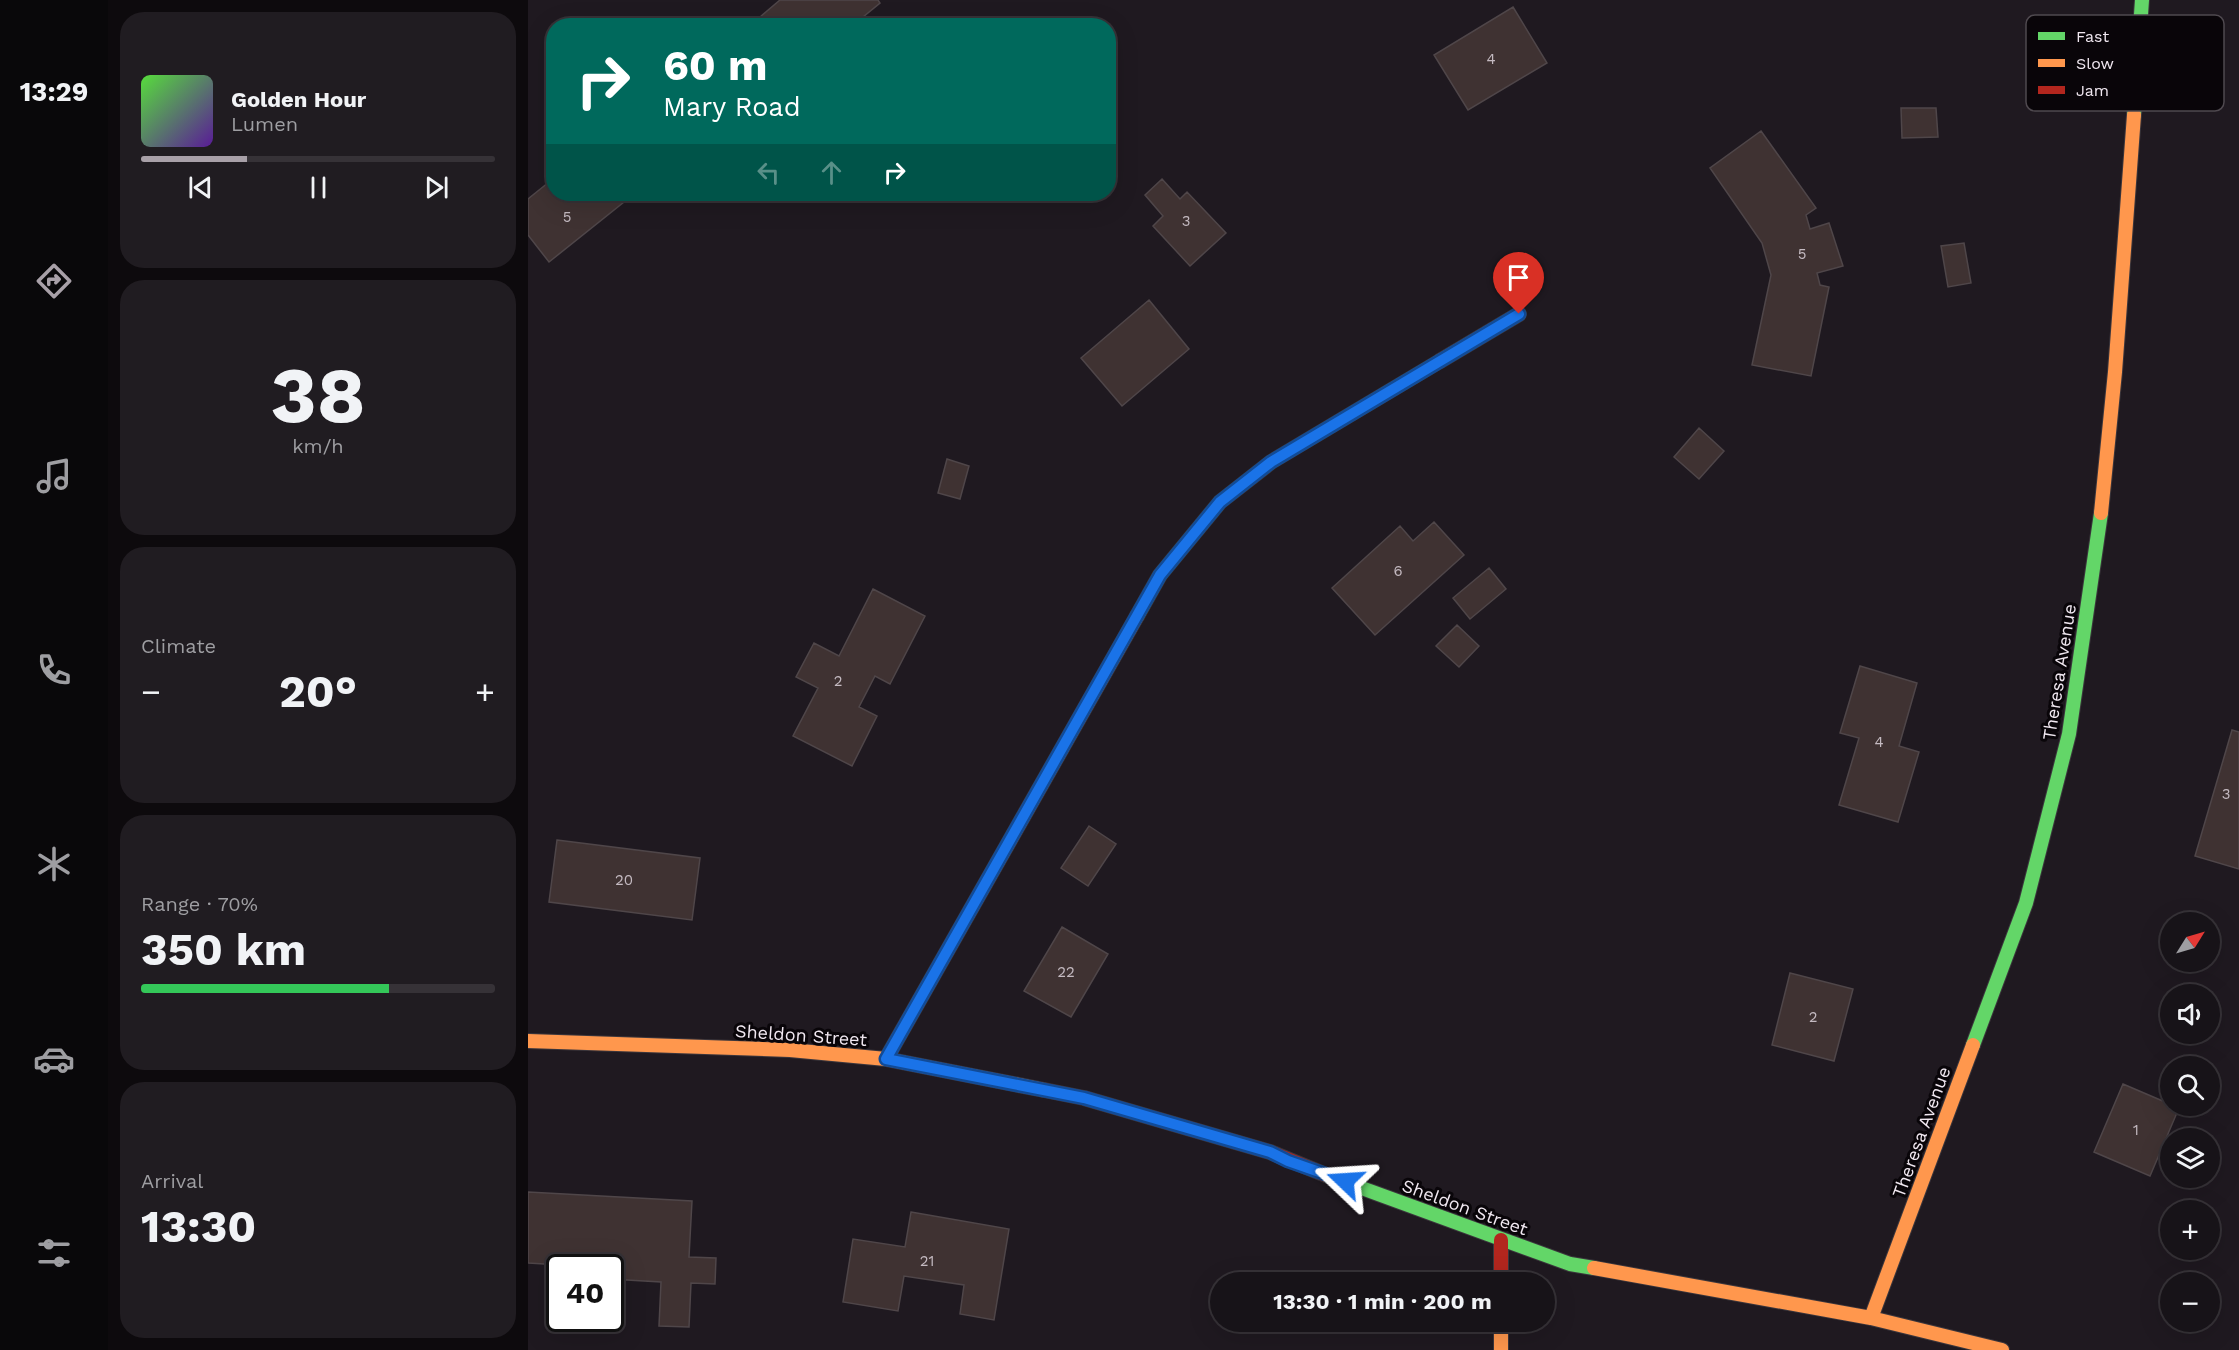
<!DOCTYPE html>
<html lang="en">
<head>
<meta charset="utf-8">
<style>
  :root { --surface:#171318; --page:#201c21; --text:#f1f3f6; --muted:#9e9ea2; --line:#363237; --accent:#a8a0a8 }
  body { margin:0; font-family:"Work Sans",sans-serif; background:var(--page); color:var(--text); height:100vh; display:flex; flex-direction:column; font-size:22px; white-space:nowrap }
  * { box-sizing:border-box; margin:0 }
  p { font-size:20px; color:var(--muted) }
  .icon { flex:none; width:33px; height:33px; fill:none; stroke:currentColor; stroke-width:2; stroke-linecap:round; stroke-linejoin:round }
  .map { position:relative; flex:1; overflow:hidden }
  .details { display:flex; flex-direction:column; gap:12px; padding:12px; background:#0d0a0d; width:420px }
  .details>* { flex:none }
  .banner { position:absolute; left:18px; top:18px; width:570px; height:183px; border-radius:24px; box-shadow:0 6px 24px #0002,0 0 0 2px var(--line); background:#00695c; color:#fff; overflow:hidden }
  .needle { width:39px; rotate:53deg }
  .tools { position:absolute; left:1632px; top:912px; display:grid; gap:12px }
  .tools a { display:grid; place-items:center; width:60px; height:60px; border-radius:50%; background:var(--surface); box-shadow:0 6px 24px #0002,0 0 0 2px var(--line); font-size:30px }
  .speed { position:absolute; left:18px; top:1254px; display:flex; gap:12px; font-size:30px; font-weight:700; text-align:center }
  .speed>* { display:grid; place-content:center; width:78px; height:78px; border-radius:50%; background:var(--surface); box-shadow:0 6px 24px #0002,0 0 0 2px var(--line); line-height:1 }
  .speed .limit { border:3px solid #111; border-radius:9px; background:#fff; color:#111 }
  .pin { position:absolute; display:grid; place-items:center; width:51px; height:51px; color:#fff; margin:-62px -26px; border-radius:50% 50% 50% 0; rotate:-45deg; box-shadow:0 0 6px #0007 }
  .pin .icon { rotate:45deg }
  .me { position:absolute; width:66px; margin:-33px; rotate:290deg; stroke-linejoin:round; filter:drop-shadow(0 0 4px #0008) }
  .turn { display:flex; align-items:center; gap:21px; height:126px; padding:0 18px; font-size:27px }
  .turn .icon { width:78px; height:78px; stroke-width:2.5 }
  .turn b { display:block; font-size:42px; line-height:51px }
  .lanes { display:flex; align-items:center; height:57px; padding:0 18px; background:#0003; justify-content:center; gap:30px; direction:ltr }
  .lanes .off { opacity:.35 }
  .big { font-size:45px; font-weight:700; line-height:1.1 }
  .details .card { flex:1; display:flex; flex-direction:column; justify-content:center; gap:9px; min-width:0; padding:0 21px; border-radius:24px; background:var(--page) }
  .details .dial { align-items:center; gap:0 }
  .dial b { font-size:78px; line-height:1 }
  .song { display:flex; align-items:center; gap:18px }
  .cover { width:72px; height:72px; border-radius:9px; background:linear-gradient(135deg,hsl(110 70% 55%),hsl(270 70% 35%)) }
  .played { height:6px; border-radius:3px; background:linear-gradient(90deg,var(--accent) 30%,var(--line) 30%) }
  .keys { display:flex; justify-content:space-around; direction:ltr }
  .heat { display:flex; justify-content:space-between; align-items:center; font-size:33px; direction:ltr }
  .charge { height:9px; border-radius:4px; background:linear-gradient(90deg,#34c759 70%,var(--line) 0) }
  .trip { position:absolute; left:682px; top:1272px; width:345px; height:60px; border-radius:30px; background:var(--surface); box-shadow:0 6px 24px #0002,0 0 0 2px var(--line); font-weight:700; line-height:60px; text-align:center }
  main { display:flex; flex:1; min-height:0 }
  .menu { display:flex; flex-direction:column; width:108px; justify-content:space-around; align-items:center; background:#09080a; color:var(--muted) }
  .menu .icon { width:42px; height:42px }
  .menu .active { color:var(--accent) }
  .menu b { font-size:27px; color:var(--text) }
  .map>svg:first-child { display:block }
  .building { fill:#3f3232; stroke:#4f4649; stroke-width:1.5 }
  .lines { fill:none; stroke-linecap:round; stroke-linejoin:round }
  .fast-casing { stroke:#3b363c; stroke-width:16 }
  .slow-casing { stroke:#3b363c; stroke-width:16 }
  .jam-casing { stroke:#3b363c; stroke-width:16 }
  .fast { stroke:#63d668; stroke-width:14 }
  .slow { stroke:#ff974d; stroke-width:14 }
  .jam { stroke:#b3261e; stroke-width:14 }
  .route-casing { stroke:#114b97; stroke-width:15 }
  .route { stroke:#1a73e8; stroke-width:10 }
  .labels { text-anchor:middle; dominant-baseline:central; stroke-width:6; stroke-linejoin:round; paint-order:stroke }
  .number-label { font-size:15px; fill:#c4bac1 }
  .street-label { font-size:18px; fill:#f1e8f1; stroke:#090509 }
  .key { fill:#090509; stroke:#4f494f; stroke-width:1.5 }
  .key-label { font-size:16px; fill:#f1e8f1 }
</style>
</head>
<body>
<main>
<nav class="menu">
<b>13:29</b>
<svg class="icon active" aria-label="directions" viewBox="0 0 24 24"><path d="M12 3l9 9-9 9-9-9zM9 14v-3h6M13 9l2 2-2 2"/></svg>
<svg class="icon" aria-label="music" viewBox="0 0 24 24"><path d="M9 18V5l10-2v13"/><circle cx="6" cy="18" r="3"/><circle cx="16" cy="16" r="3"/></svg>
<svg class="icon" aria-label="phone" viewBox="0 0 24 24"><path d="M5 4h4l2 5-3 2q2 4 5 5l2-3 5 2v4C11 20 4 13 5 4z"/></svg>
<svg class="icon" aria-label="climate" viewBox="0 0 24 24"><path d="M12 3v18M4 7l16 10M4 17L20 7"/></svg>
<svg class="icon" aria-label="car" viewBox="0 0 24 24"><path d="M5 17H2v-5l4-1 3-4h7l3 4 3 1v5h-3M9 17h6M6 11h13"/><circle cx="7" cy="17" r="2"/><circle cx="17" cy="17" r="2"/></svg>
<svg class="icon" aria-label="filters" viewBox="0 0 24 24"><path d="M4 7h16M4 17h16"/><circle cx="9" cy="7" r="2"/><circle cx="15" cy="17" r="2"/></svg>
</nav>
<section class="details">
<div class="card">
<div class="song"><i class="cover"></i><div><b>Golden Hour</b><p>Lumen</p></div></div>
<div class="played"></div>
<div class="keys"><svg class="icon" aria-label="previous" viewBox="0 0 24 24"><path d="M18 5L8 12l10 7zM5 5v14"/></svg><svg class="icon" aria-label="pause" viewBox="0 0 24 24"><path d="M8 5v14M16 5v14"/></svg><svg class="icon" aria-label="next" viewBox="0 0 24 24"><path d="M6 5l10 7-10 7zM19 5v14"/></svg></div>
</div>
<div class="card dial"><b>38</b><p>km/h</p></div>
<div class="card"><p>Climate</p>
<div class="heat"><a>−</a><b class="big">20°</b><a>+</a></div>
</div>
<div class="card"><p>Range · 70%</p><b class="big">350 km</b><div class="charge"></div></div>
<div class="card"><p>Arrival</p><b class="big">13:30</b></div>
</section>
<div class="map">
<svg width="1711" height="1350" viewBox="0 0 1711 1350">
  <rect width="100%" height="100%" fill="#1f1920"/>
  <path class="building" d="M252,0H350L352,3L324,26H239L232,17Z
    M985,7L1019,63L940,110L906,55Z
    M1373,108H1408L1410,137L1374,138Z
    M1233,131L1288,208L1278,215L1282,229L1301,223L1315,266L1289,273L1292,285L1301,287L1283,376L1224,365L1243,275L1234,243L1182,168Z
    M26,178V194H106L21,262L0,235V199Z
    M634,179L652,199L659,192L698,233L662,266L625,226L635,216L617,195Z
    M1436,243L1443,283L1420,287L1413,246Z
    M621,300L661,349L594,406L553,358Z
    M1171,428L1196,451L1171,479L1146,457Z
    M419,459L441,466L432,499L410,493Z
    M906,522L936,555L847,635L804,588L872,526L885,541Z
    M961,568L978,589L942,619L925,598Z
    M345,589L397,616L362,684L347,676L331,707L349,716L324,766L265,736L290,688L268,677L286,643L311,656Z
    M929,625L951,646L931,667L908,646Z
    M1332,666L1389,683L1371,746L1391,752L1370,822L1311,805L1331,738L1312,733Z
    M1704,730L1711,732V869L1667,856Z
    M561,826L588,844L560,886L533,868Z
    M29,840L172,858L164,920L21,902Z
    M534,927L580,954L543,1017L496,991Z
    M1262,973L1325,989L1306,1061L1244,1045Z
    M1595,1084L1651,1108L1622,1176L1566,1152Z
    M0,1192L164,1201L161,1257L188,1258L187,1284L163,1283L161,1327L131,1326L133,1282L82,1279V1268L0,1263Z
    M383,1212L481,1229L466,1320L432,1314L436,1285L376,1276L370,1311L315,1302L325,1239L377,1247Z"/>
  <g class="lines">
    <g class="fast-casing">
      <path id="fast" d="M1606,115L1614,0
        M609,616L632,575L692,502L743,462L912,361
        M1445,1045L1498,903L1541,734L1573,513
        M798,1175L1042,1264L1066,1268"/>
    </g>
    <g class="slow-casing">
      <path id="slow" d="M912,361L991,314
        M1573,513L1587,372L1606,115
        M0,1041L262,1050L358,1059L516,1090
        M358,1059L609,616
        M1066,1268L1343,1318L1474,1350
        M1343,1318L1445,1045
        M973,1322V1350"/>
    </g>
    <g class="jam-casing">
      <path id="jam" d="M516,1090L556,1098L742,1152L798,1175
        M973,1240V1282"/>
    </g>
    <use href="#fast" class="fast"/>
    <use href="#slow" class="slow"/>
    <use href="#jam" class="jam"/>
  </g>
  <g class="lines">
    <g class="route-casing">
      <path id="route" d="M817,1181L760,1161L742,1152L556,1098L358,1059L632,575L692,502L743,462L991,314"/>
    </g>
    <use href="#route" class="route"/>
  </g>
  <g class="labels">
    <g class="number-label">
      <text x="963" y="59">4</text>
      <text x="39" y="217">5</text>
      <text x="658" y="221">3</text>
      <text x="1274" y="254">5</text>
      <text x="870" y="571">6</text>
      <text x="310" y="681">2</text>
      <text x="1351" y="742">4</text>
      <text x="1698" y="794">3</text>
      <text x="96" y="880">20</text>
      <text x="538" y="972">22</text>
      <text x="1285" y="1017">2</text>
      <text x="1608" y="1130">1</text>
      <text x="399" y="1261">21</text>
    </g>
    <g class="street-label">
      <text transform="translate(1531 672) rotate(-81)">Theresa Avenue</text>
      <text transform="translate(273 1035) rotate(4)">Sheldon Street</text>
      <text transform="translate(1393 1132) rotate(-70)">Theresa Avenue</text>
      <text transform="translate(937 1207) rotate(20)">Sheldon Street</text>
    </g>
  </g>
  <rect x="1498" y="15" width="198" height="96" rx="9" class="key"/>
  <rect x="1510" y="32" width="27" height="8" fill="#63d668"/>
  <rect x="1510" y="59" width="27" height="8" fill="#ff974d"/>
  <rect x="1510" y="86" width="27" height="8" fill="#b3261e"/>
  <g class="key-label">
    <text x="1548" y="42">Fast</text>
    <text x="1548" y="69">Slow</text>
    <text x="1548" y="96">Jam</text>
  </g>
</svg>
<div class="tools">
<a><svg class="needle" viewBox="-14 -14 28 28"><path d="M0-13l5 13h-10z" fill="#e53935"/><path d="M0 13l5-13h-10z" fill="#9e9ea2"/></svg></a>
<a><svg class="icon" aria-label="sound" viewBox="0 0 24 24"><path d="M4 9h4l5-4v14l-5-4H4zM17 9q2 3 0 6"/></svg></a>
<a><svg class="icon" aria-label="search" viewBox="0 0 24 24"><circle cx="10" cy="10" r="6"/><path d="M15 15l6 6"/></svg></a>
<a><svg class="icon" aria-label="layers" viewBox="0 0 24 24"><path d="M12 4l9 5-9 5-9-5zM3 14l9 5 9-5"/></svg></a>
<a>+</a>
<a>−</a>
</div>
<div class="speed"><div class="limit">40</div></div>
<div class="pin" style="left:991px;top:314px;background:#d93025"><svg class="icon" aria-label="arrive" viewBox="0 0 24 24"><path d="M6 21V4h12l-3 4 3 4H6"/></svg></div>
<svg class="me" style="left:817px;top:1181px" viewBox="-20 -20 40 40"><path d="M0-17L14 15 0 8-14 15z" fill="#1a73e8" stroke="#fff" stroke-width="4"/></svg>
<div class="trip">13:30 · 1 min · 200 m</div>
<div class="banner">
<div class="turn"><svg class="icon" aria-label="right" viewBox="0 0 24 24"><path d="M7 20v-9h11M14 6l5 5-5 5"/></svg><div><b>60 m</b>Mary Road</div></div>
<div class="lanes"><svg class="icon off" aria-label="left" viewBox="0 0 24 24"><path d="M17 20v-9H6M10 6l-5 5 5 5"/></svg><svg class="icon off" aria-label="ahead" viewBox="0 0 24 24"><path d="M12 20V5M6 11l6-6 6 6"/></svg><svg class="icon" aria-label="right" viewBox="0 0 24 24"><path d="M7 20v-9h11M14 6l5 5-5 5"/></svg></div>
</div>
</div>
</main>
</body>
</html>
